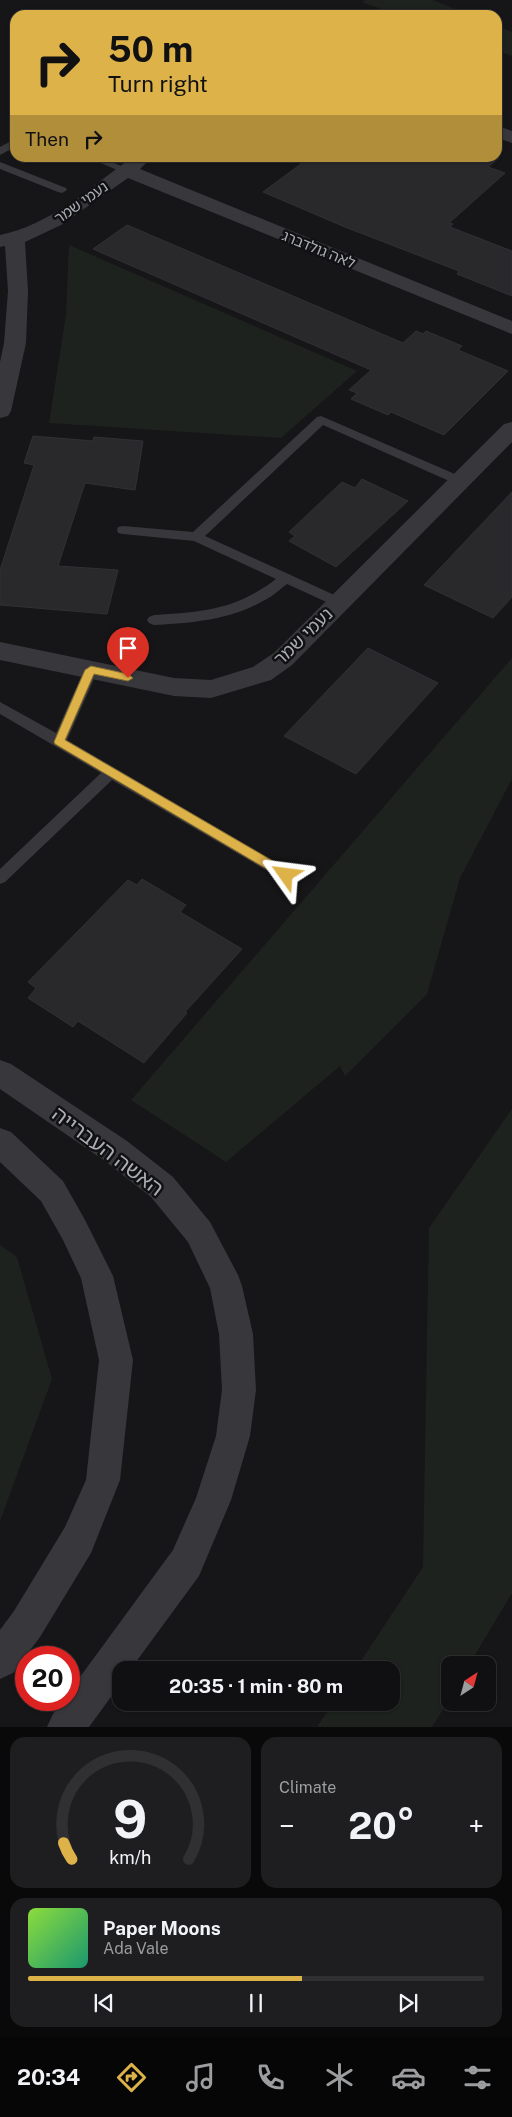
<!DOCTYPE html>
<html lang="en">
<head>
<meta charset="utf-8">
<style>
  :root { --surface:#101012; --page:#1e1e20; --text:#f1f3f6; --muted:#9c9d9f; --line:#303032; --accent:#ddb249 }
  body { margin:0; font-family:"Public Sans","Noto Sans Hebrew",sans-serif; background:var(--page); color:var(--text); height:100vh; display:flex; flex-direction:column; font-size:19px; white-space:nowrap }
  * { box-sizing:border-box; margin:0 }
  p { font-size:16px; color:var(--muted) }
  .icon { flex:none; width:28px; height:28px; fill:none; stroke:currentColor; stroke-width:2; stroke-linecap:round; stroke-linejoin:round }
  .map { position:relative; height:1727px; overflow:hidden }
  .side { display:flex; flex-direction:column; gap:10px; padding:10px; background:#09090a; flex:1 }
  .side>* { flex:none }
  .hud { position:absolute; left:10px; top:10px; width:492px; height:152px; border-radius:15px; box-shadow:0 1px 4px #0004,0 0 0 1px var(--line); background:#ddb249; color:#111; overflow:hidden }
  .needle { width:32px; rotate:36deg }
  .fabs { position:absolute; left:441px; top:1656px; display:grid; gap:10px }
  .fabs a { display:grid; place-items:center; width:55px; height:55px; border-radius:10px; background:var(--surface); box-shadow:0 1px 4px #0004,0 0 0 1px var(--line); font-size:25px }
  .speed { position:absolute; left:15px; top:1646px; display:flex; gap:10px; font-size:25px; font-weight:700; text-align:center }
  .speed>* { display:grid; place-content:center; width:65px; height:65px; border-radius:50%; background:var(--surface); box-shadow:0 1px 4px #0004,0 0 0 1px var(--line); line-height:1 }
  .speed .limit { border:8px solid #d22; background:#fff; color:#111 }
  .pin { position:absolute; display:grid; place-items:center; width:42px; height:42px; color:#fff; margin:-51px -21px; border-radius:50% 50% 50% 0; rotate:-45deg; box-shadow:0 0 5px #0007 }
  .pin .icon { rotate:45deg }
  .me { position:absolute; width:55px; margin:-28px; rotate:301deg; stroke-linejoin:round; filter:drop-shadow(0 0 4px #0008) }
  .turn { display:flex; align-items:center; gap:18px; height:105px; padding:0 15px; font-size:22px }
  .turn .icon { width:65px; height:65px; stroke-width:2.5 }
  .turn b { display:block; font-size:35px; line-height:42px }
  .then { display:flex; align-items:center; height:48px; padding:0 15px; background:#0003; gap:10px; font-size:19px }
  .big { font-size:38px; font-weight:700; line-height:1.1 }
  .side .widget { flex:1; display:flex; flex-direction:column; justify-content:center; gap:8px; min-width:0; padding:0 18px; border-radius:15px; background:var(--page) }
  .side .dial { align-items:center; gap:0 }
  .dial svg { height:130px; overflow:visible; fill:none; stroke:var(--line); stroke-width:7; stroke-linecap:round; text-anchor:middle }
  .dial text { fill:var(--text); stroke:none }
  .song { display:flex; align-items:center; gap:15px }
  .cover { width:60px; height:60px; border-radius:8px; background:linear-gradient(135deg,hsl(90 70% 55%),hsl(160 70% 35%)) }
  .played { height:5px; border-radius:2px; background:linear-gradient(90deg,var(--accent) 60%,var(--line) 60%) }
  .keys { display:flex; justify-content:space-around; direction:ltr }
  .heat { display:flex; justify-content:space-between; align-items:center; font-size:28px; direction:ltr }
  .side .tiles { flex:1; display:grid; gap:10px; grid-template-columns:1fr 1fr }
  .widget:last-child { grid-column:span 2 }
  .trip { position:absolute; left:112px; top:1661px; width:288px; height:50px; border-radius:15px; background:var(--surface); box-shadow:0 1px 4px #0004,0 0 0 1px var(--line); font-weight:700; line-height:50px; text-align:center }
  .tab-bar { display:flex; height:80px; justify-content:space-around; align-items:center; background:#060607; color:var(--muted) }
  .tab-bar .icon { width:35px; height:35px }
  .tab-bar .current { color:var(--accent) }
  .tab-bar b { font-size:22px; color:var(--text) }
  .map>svg:first-child { display:block }
  .green { fill:#1d221e }
  .building { fill:#29292c; stroke:#313034 }
  .lines { fill:none; stroke-linecap:round; stroke-linejoin:round }
  .service { fill:#38383c; fill-rule:evenodd }
  .minor { fill:#38383c; fill-rule:evenodd }
  .tertiary { fill:#38383c; fill-rule:evenodd }
  .route { fill:#ddb249; stroke:#90742f }
  .labels { text-anchor:middle; dominant-baseline:central; stroke-width:5; stroke-linejoin:round; paint-order:stroke }
  .far-street-label { font-size:15px; fill:#aaadb6; stroke:#111113 }
  .street-label { font-size:18px; fill:#aaadb6; stroke:#111113 }
  .near-street-label { font-size:21px; fill:#aaadb6; stroke:#111113 }
</style>
</head>
<body>
<div class="map">
<svg width="512" height="1727" viewBox="0 0 512 1727">
  <rect width="100%" height="100%" fill="#161618"/>
  <path class="green" d="M366,0H433L470,15H397L362,2Z
    M498,26L512,32V56L498,51Z
    M69,245L357,371L281,438L49,423L66,315Z
    M512,658V779L460,878L427,994L345,1076L340,1066L226,1162L131,1100Z
    M512,1109V1593L469,1665H450V1698L432,1727H317L333,1703L391,1702V1670H355L423,1567L429,1228Z
    M0,1245L17,1257L52,1379L0,1521Z"/>
  <path class="building" d="M309,158H499L488,167L505,173L449,223L453,224L450,227L512,251V296L457,274L459,271L345,227L263,192Z
    M127,225L403,343L416,331L423,334L426,331L462,346L458,350L508,371L444,435L391,412L388,415L351,399L357,393L349,390L371,370L93,249Z
    M33,436L93,441L94,437L143,441L135,490L85,483L58,566L118,570L107,614L0,605V570L34,465L24,463Z
    M362,479L408,501L336,567L289,541L295,536L289,532L342,482L355,488Z
    M512,492V597L493,618L424,585Z
    M368,648L438,683L356,774L284,736Z
    M142,879L186,905L180,912L242,949L185,1012L187,1013L144,1063L78,1021L73,1027L28,998L36,988L28,982L128,880L137,885Z"/>
  <g class="lines">
    <path class="service" d="M15,139V147L0,155V147Z
      M89,158H102L131,170L130,172H122Z
      M0,162L66,188L67,190L62,193L58,192L0,169Z
      M321,416L464,478L466,481L460,485L456,484L323,425L205,536L343,599L345,602L343,605H333L287,584C279,590 271,598 261,602C229,620 190,623 154,625L149,623L147,620L149,617L154,615C204,612 235,610 276,579L194,541L123,534L118,533L117,530L118,527L123,526L193,532L317,417Z
      M91,665L96,667L98,670L67,740L291,871L294,875L291,879L286,881L281,879L112,780L5,882L0,884V869L101,773L0,714V702L56,733L84,670L86,667Z"/>
    <path class="minor" d="M498,126L512,131V143L498,138Z
      M131,158H148L149,160L140,169L512,321V334L128,178L61,225L25,242L28,291L26,343L11,411L8,416L0,418V362L4,343L8,291L5,246L0,247V235C50,225 91,187 131,158Z
      M512,422V442L292,665L271,680L211,698L174,696L0,660V642L174,678L211,680L253,667L274,653L504,424Z"/>
    <path class="tertiary" d="M0,1060L11,1064L127,1141L173,1177L210,1222L238,1275L242,1286L253,1334L256,1390L250,1436L231,1500L199,1576L130,1670H121V1683L89,1727H47L53,1714L63,1700H69V1692L173,1550L196,1498L216,1436L222,1390L219,1334L210,1288L188,1242L151,1197L105,1161L0,1089Z
      M0,1128L11,1132L63,1181L85,1220L113,1276L133,1360L120,1480L91,1553L40,1637L13,1673L0,1679V1630L14,1611L65,1527L86,1480L99,1360L81,1278L63,1240L41,1201L0,1162Z"/>
  </g>
  <path class="route" d="M91,666L128,674L133,678L128,681L94,674L65,740L290,871L292,875L290,878H282L55,744L54,742L85,670Z"/>
  <g class="labels">
    <g class="far-street-label">
      <text transform="translate(81 202) rotate(-35)">נעמי שמר</text>
      <text transform="translate(319 249) rotate(22)">לאה גולדברג</text>
    </g>
    <g class="street-label">
      <text transform="translate(303 636) rotate(-44)">נעמי שמר</text>
    </g>
    <g class="near-street-label">
      <text transform="translate(108 1151) rotate(37)">האשה העברייה</text>
    </g>
  </g>
</svg>
<div class="fabs">
<a><svg class="needle" viewBox="-14 -14 28 28"><path d="M0-13l5 13h-10z" fill="#e53935"/><path d="M0 13l5-13h-10z" fill="#9c9d9f"/></svg></a>
</div>
<div class="speed"><div class="limit">20</div></div>
<div class="pin" style="left:128px;top:678px;background:#d93025"><svg class="icon" aria-label="arrive" viewBox="0 0 24 24"><path d="M6 21V4h12l-3 4 3 4H6"/></svg></div>
<svg class="me" style="left:286px;top:875px" viewBox="-20 -20 40 40"><path d="M0-17L14 15 0 8-14 15z" fill="#ddb249" stroke="#fff" stroke-width="4"/></svg>
<div class="trip">20:35 · 1 min · 80 m</div>
<div class="hud">
<div class="turn"><svg class="icon" aria-label="right" viewBox="0 0 24 24"><path d="M7 20v-9h11M14 6l5 5-5 5"/></svg><div><b>50 m</b>Turn right</div></div>
<div class="then">Then<svg class="icon" aria-label="right" viewBox="0 0 24 24"><path d="M7 20v-9h11M14 6l5 5-5 5"/></svg></div>
</div>
</div>
<section class="side">
<div class="tiles">
<div class="widget dial"><svg viewBox="0 0 100 80">
<path d="M14 69A42 42 0 1 1 86 69"/>
<path d="M14 69A42 42 0 0 1 9 59" stroke="#ddb249"/>
<text x="50" y="56" font-size="32" font-weight="700">9</text>
<text x="50" y="72" font-size="11">km/h</text>
</svg></div>
<div class="widget"><p>Climate</p>
<div class="heat"><a>−</a><b class="big">20°</b><a>+</a></div>
</div>
<div class="widget">
<div class="song"><i class="cover"></i><div><b>Paper Moons</b><p>Ada Vale</p></div></div>
<div class="played"></div>
<div class="keys"><svg class="icon" aria-label="previous" viewBox="0 0 24 24"><path d="M18 5L8 12l10 7zM5 5v14"/></svg><svg class="icon" aria-label="pause" viewBox="0 0 24 24"><path d="M8 5v14M16 5v14"/></svg><svg class="icon" aria-label="next" viewBox="0 0 24 24"><path d="M6 5l10 7-10 7zM19 5v14"/></svg></div>
</div>
</div>
</section>
<nav class="tab-bar">
<b>20:34</b>
<svg class="icon current" aria-label="directions" viewBox="0 0 24 24"><path d="M12 3l9 9-9 9-9-9zM9 14v-3h6M13 9l2 2-2 2"/></svg>
<svg class="icon" aria-label="music" viewBox="0 0 24 24"><path d="M9 18V5l10-2v13"/><circle cx="6" cy="18" r="3"/><circle cx="16" cy="16" r="3"/></svg>
<svg class="icon" aria-label="phone" viewBox="0 0 24 24"><path d="M5 4h4l2 5-3 2q2 4 5 5l2-3 5 2v4C11 20 4 13 5 4z"/></svg>
<svg class="icon" aria-label="climate" viewBox="0 0 24 24"><path d="M12 3v18M4 7l16 10M4 17L20 7"/></svg>
<svg class="icon" aria-label="car" viewBox="0 0 24 24"><path d="M5 17H2v-5l4-1 3-4h7l3 4 3 1v5h-3M9 17h6M6 11h13"/><circle cx="7" cy="17" r="2"/><circle cx="17" cy="17" r="2"/></svg>
<svg class="icon" aria-label="filters" viewBox="0 0 24 24"><path d="M4 7h16M4 17h16"/><circle cx="9" cy="7" r="2"/><circle cx="15" cy="17" r="2"/></svg>
</nav>
</body>
</html>
